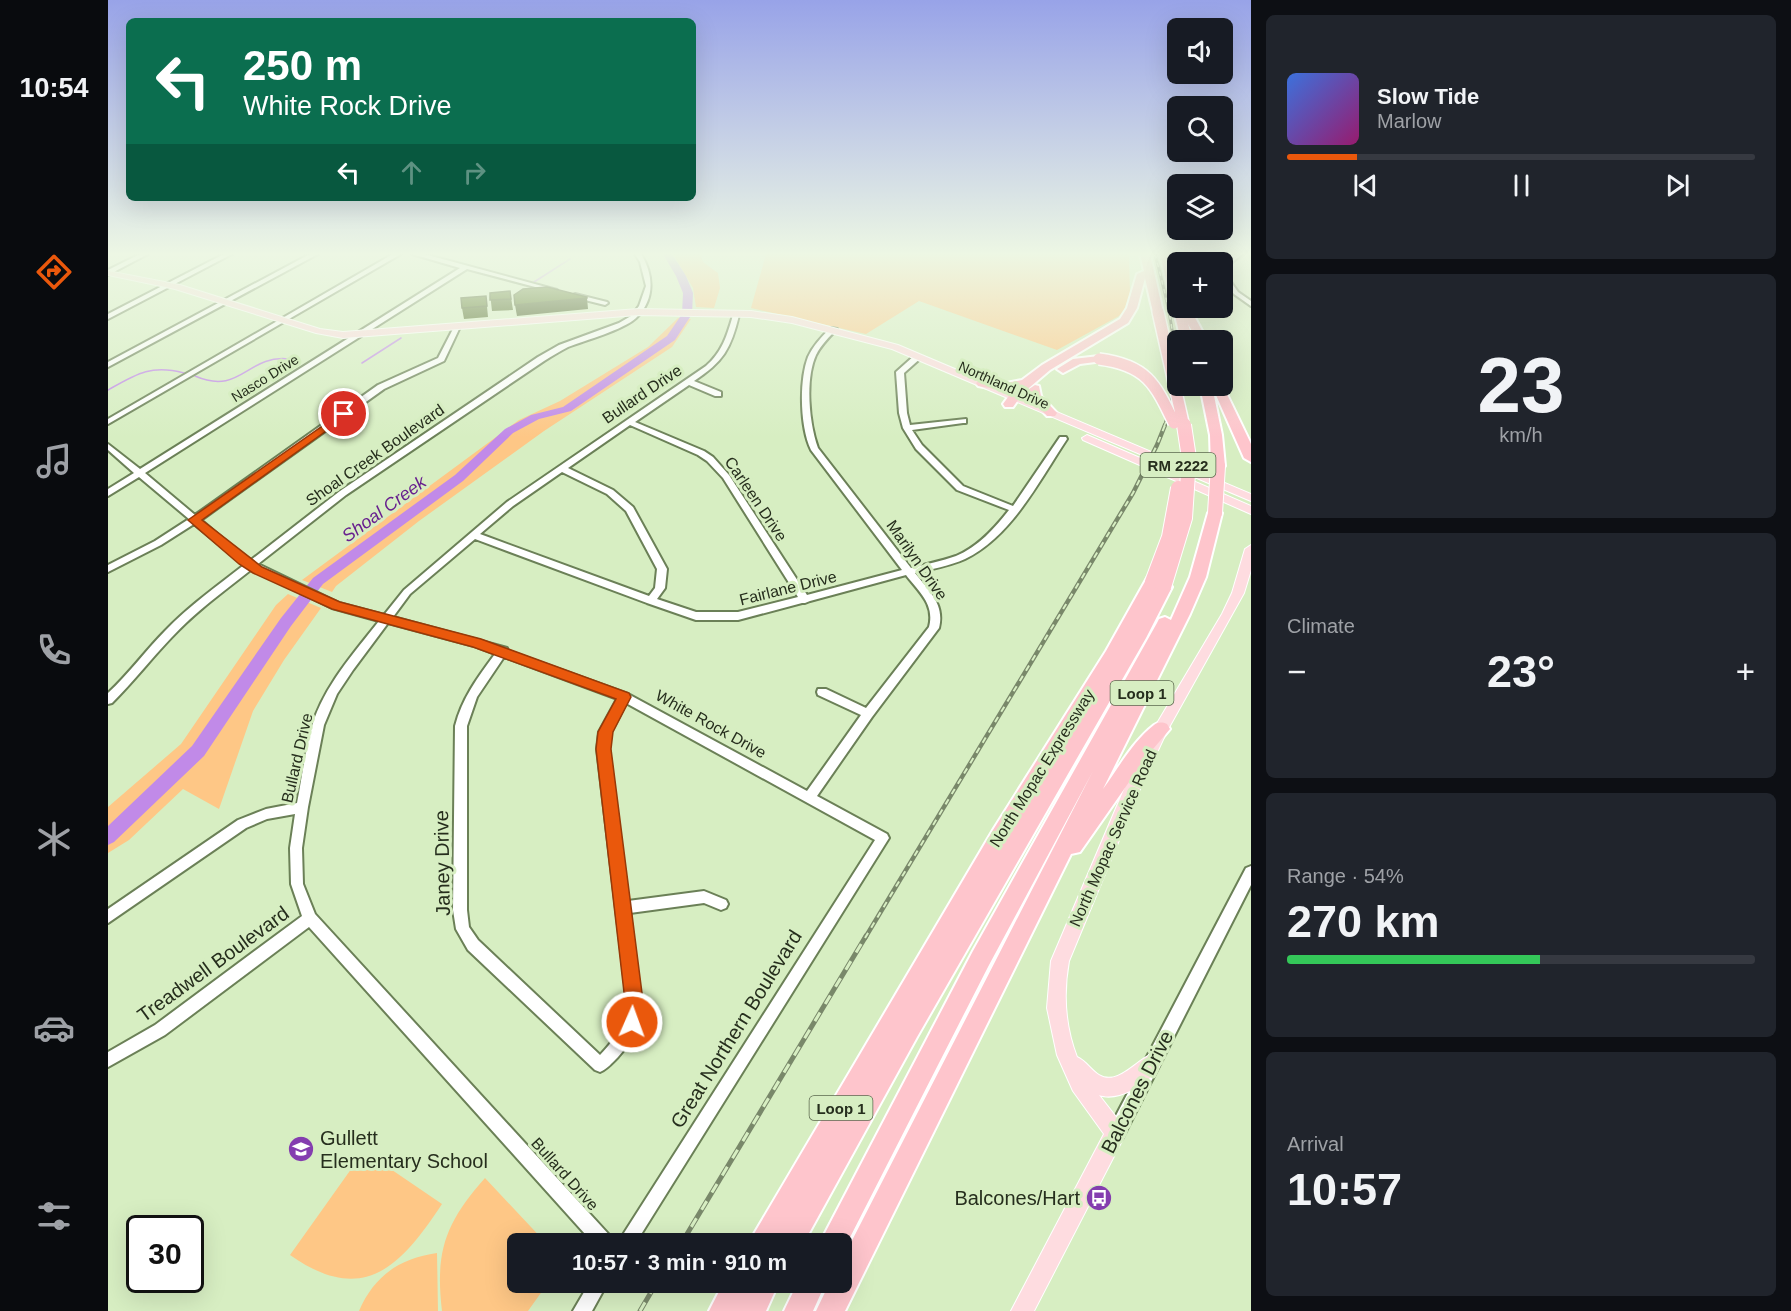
<!DOCTYPE html>
<html lang="en">
<head>
<meta charset="utf-8">
<style>
  :root { --surface:#171b24; --page:#20242c; --text:#f1f3f6; --muted:#9ea1a6; --line:#363941; --accent:#ea580c }
  body { margin:0; font-family:Arial,sans-serif; background:var(--page); color:var(--text); height:100vh; display:flex; flex-direction:column; font-size:22px; white-space:nowrap }
  * { box-sizing:border-box; margin:0 }
  p { font-size:20px; color:var(--muted) }
  .icon { flex:none; width:33px; height:33px; fill:none; stroke:currentColor; stroke-width:2; stroke-linecap:round; stroke-linejoin:round }
  .map { position:relative; flex:1; overflow:hidden }
  .drawer { display:flex; flex-direction:column; gap:15px; padding:15px; background:#0d0f14; width:540px }
  .drawer>* { flex:none }
  .hud { position:absolute; left:18px; top:18px; width:570px; height:183px; border-radius:9px; box-shadow:0 6px 24px #0002; background:#0b6e4f; color:#fff; overflow:hidden }
  .controls { position:absolute; left:1059px; top:18px; display:grid; gap:12px }
  .controls a { display:grid; place-items:center; width:66px; height:66px; border-radius:9px; background:var(--surface); box-shadow:0 6px 24px #0002; font-size:30px }
  .speed { position:absolute; left:18px; top:1215px; display:flex; gap:12px; font-size:30px; font-weight:700; text-align:center }
  .speed>* { display:grid; place-content:center; width:78px; height:78px; border-radius:50%; background:var(--surface); box-shadow:0 6px 24px #0002; line-height:1 }
  .speed .limit { border:3px solid #111; border-radius:9px; background:#fff; color:#111 }
  .pin { position:absolute; display:grid; place-items:center; width:51px; height:51px; color:#fff; margin:-26px; border:3px solid #fff; border-radius:50%; box-shadow:0 2px 6px #0007 }
  .me { position:absolute; width:66px; margin:-33px; rotate:2deg; stroke-linejoin:round; filter:drop-shadow(0 0 4px #0008) }
  .turn { display:flex; align-items:center; gap:21px; height:126px; padding:0 18px; font-size:27px }
  .turn .icon { width:78px; height:78px; stroke-width:2.5 }
  .turn b { display:block; font-size:42px; line-height:51px }
  .lanes { display:flex; align-items:center; height:57px; padding:0 18px; background:#0003; justify-content:center; gap:30px; direction:ltr }
  .lanes .off { opacity:.35 }
  .big { font-size:45px; font-weight:700; line-height:1.1 }
  .drawer .tile { flex:1; display:flex; flex-direction:column; justify-content:center; gap:9px; min-width:0; padding:0 21px; border-radius:9px; background:var(--page) }
  .drawer .dial { align-items:center; gap:0 }
  .dial b { font-size:78px; line-height:1 }
  .song { display:flex; align-items:center; gap:18px }
  .cover { width:72px; height:72px; border-radius:9px; background:linear-gradient(135deg,hsl(220 70% 55%),hsl(320 70% 35%)) }
  .played { height:6px; border-radius:3px; background:linear-gradient(90deg,var(--accent) 15%,var(--line) 15%) }
  .keys { display:flex; justify-content:space-around; direction:ltr }
  .heat { display:flex; justify-content:space-between; align-items:center; font-size:33px; direction:ltr }
  .charge { height:9px; border-radius:4px; background:linear-gradient(90deg,#34c759 54%,var(--line) 0) }
  .trip { position:absolute; left:399px; top:1233px; width:345px; height:60px; border-radius:9px; background:var(--surface); box-shadow:0 6px 24px #0002; font-weight:700; line-height:60px; text-align:center }
  main { display:flex; flex:1; min-height:0 }
  .tabs { display:flex; flex-direction:column; width:108px; justify-content:space-around; align-items:center; background:#090b0e; color:var(--muted) }
  .tabs .icon { width:42px; height:42px }
  .tabs .selected { color:var(--accent) }
  .tabs b { font-size:27px; color:var(--text) }
  .map>svg:first-child { display:block }
  .green { fill:#fec786 }
  .lines { fill:none; stroke-linecap:round; stroke-linejoin:round }
  .stream { stroke:#c18ae8; stroke-width:1.5 }
  .river { fill:#c18ae8; fill-rule:evenodd }
  .minor-casing { stroke:#6b8057; stroke-width:4 }
  .major-casing { stroke:#fff; stroke-width:2 }
  .highway-casing { stroke:#fff; stroke-width:4 }
  .minor { fill:#fff; fill-rule:evenodd }
  .major { fill:#fedce0; fill-rule:evenodd }
  .highway { fill:#fec5cc; fill-rule:evenodd }
  .rail-far2-casing { stroke:#79886a; stroke-width:3 }
  .rail-far1-casing { stroke:#79886a; stroke-width:4.5 }
  .rail-casing { stroke:#79886a; stroke-width:5 }
  .rail-far2 { stroke:#d7eec2; stroke-width:1.5; stroke-dasharray:4.5; stroke-linecap:butt }
  .rail-far1 { stroke:#d7eec2; stroke-width:2; stroke-dasharray:6; stroke-linecap:butt }
  .rail { stroke:#d7eec2; stroke-width:3; stroke-dasharray:10; stroke-linecap:butt }
  .highway-bridge-far1-casing { stroke:#fff; stroke-width:14; stroke-linecap:butt }
  .highway-bridge-casing { stroke:#fff; stroke-width:16; stroke-linecap:butt }
  .highway-bridge-far1 { stroke:#fec5cc; stroke-width:11 }
  .highway-bridge { stroke:#fec5cc; stroke-width:14 }
  .wall { fill:#324f03 }
  .shaded-wall { fill:#294002 }
  .building { fill:#3a5c03; stroke:#294002; stroke-width:1.5 }
  .route { fill:#ea580c; stroke:#983908; stroke-width:1.5 }
  .labels { text-anchor:middle; dominant-baseline:central; stroke-width:6; stroke-linejoin:round; paint-order:stroke }
  .far-street-label { font-size:14px; fill:#262e1d; stroke:#d7eec2 }
  .shield { fill:#d7eec2; stroke:#5b684e; stroke-width:1.5 }
  .shield-label { font-size:15px; font-weight:bold; fill:#262e1d }
  .street-label { font-size:16px; fill:#262e1d; stroke:#d7eec2 }
  .water-label { font-size:18px; font-style:italic; fill:#671f8e; stroke:#d7eec2 }
  .near-street-label { font-size:20px; fill:#262e1d; stroke:#d7eec2 }
  .near-poi-label { font-size:20px; fill:#262e1d; stroke:#d7eec2; text-anchor:start }
</style>
</head>
<body>
<main>
<nav class="tabs">
<b>10:54</b>
<svg class="icon selected" aria-label="directions" viewBox="0 0 24 24"><path d="M12 3l9 9-9 9-9-9zM9 14v-3h6M13 9l2 2-2 2"/></svg>
<svg class="icon" aria-label="music" viewBox="0 0 24 24"><path d="M9 18V5l10-2v13"/><circle cx="6" cy="18" r="3"/><circle cx="16" cy="16" r="3"/></svg>
<svg class="icon" aria-label="phone" viewBox="0 0 24 24"><path d="M5 4h4l2 5-3 2q2 4 5 5l2-3 5 2v4C11 20 4 13 5 4z"/></svg>
<svg class="icon" aria-label="climate" viewBox="0 0 24 24"><path d="M12 3v18M4 7l16 10M4 17L20 7"/></svg>
<svg class="icon" aria-label="car" viewBox="0 0 24 24"><path d="M5 17H2v-5l4-1 3-4h7l3 4 3 1v5h-3M9 17h6M6 11h13"/><circle cx="7" cy="17" r="2"/><circle cx="17" cy="17" r="2"/></svg>
<svg class="icon" aria-label="filters" viewBox="0 0 24 24"><path d="M4 7h16M4 17h16"/><circle cx="9" cy="7" r="2"/><circle cx="15" cy="17" r="2"/></svg>
</nav>
<div class="map">
<svg width="1143" height="1311" viewBox="0 0 1143 1311">
  <rect width="100%" height="100%" fill="#d7eec2"/>
  <path class="green" d="M565,254H592L595,262L610,273L612,288L606,308L588,307L585,288Z
    M658,254H1021L1022,293L1016,310L1011,316L949,350L811,301L758,334L643,308Z
    M570,318L583,319L564,347L436,431L311,521L228,586L224,592L194,580L411,420L452,401L540,347Z
    M180,594L213,608L176,660L145,711L111,809L75,789L21,840L0,853V807L73,744L168,605Z
    M262,1155L334,1204C293,1266 256,1307 182,1255L251,1158Z
    M377,1178L438,1243L410,1244V1282L440,1283L420,1311H334C327,1252 337,1223 377,1178Z
    M329,1253L330,1311H251C266,1276 292,1258 329,1253Z"/>
  <g class="lines">
    <path class="stream" d="M426,282L462,259
      M254,363L293,338
      M87,376C133,396 139,354 181,359
      M0,390C28,374 43,364 76,373"/>
    <path class="river" d="M555,254H564L578,276L585,293L584,314L567,340L463,411L431,419L405,433L355,481L215,584L183,626L96,756L6,842L0,845V826L84,746L173,618L205,578L347,475L397,429L423,415L455,407L559,336L574,314L575,293L568,276Z"/>
    <g class="minor-casing">
      <path id="minor" d="M32,254H40L0,275V270Z
        M116,254H124L0,319V314Z
        M202,254H210L0,367V362Z
        M285,254H293L0,424V419Z
        M304,254H316L449,290L446,292L359,269L37,473L87,515L270,385L330,358L346,327L351,326L352,327L336,361L276,389L93,520L139,559L143,560L232,491L430,357L451,345L511,323L523,316L531,306L538,286L532,262L527,254H533C546,275 547,300 528,318C515,330 478,340 460,347C452,351 444,356 436,361L238,495L150,564L231,603L276,615L296,590L399,502L598,366C614,352 619,336 625,315L628,313L631,315C623,349 615,362 586,381L613,392V396H607L581,385L527,422L596,451L605,457L621,475L699,595L794,570L703,450C692,427 691,381 700,357C705,346 714,336 723,328L729,329C721,337 713,345 708,355C697,379 701,423 710,448L803,568C818,564 834,561 848,556C870,547 887,528 901,510L849,490L808,449L795,428L791,413L788,372L807,355L814,357L796,373L799,413L802,425L858,419V423H855L804,430L814,445L855,486L905,506L952,437H958L959,439C931,481 904,536 857,559C842,566 823,569 807,573C821,591 837,604 831,628L764,717L709,796L779,834L781,838L527,1244H509L767,840L518,703L503,732L501,749L520,901L596,891L618,900L620,904L618,908L613,910L596,903L522,913C524,930 526,947 528,965C533,1002 537,1027 510,1057C504,1063 499,1069 492,1072L487,1070L360,950L348,929L345,910L347,726C354,698 370,677 387,654L366,646L280,623L245,670L229,694L216,725L200,807L194,848L195,884L207,914L504,1238L506,1244H486L201,927L57,1035L0,1067V1052L47,1025L194,916L183,884L182,848L187,814L159,819L138,828L0,923V909L130,820L158,809L189,803C194,778 197,750 204,726C216,686 246,653 271,621L224,608L144,569C116,591 87,612 63,638C43,659 25,682 4,703L0,704V693C21,674 37,651 57,631C81,606 109,586 136,565L86,524L53,545L0,572V565L47,541L81,519L31,477L0,496V489L26,473L0,450V444L32,469L352,268ZM522,425L590,455L599,461L615,478L690,597L630,612H588L549,599L557,588L559,569L525,507L505,490L460,468ZM454,472L499,494L518,511L549,569L547,588L541,596L372,534L405,506ZM367,539L539,603L588,620H630L694,603H697L702,601L798,575C811,592 827,604 821,627L758,708L718,689H710L709,692L710,695L753,715L699,791L520,694L400,651L399,648L285,617L302,594ZM396,657L509,699L491,732L489,749L519,1001C516,1026 509,1037 492,1055L370,940L361,927L359,910V726L369,697Z
        M1127,254H1134L1122,264L1118,275L1130,292L1143,301V306L1126,294L1114,279L1116,263Z
        M467,294L499,302L500,303L497,305L465,297L464,296Z
        M1143,866V885L1014,1139L1008,1141L1002,1139L1000,1133L1002,1127L1138,868Z
        M482,1282H500L484,1311H465Z"/>
    </g>
    <g class="major-casing">
      <path id="major" d="M0,271L72,285L212,329L235,332L530,309L643,311L684,317L790,345L1143,494V501L784,349L684,323L643,317L530,315L235,338L208,333L67,289L0,275Z
        M979,435L1143,506V514L975,440L974,438Z
        M1143,545V570L1136,593L1059,731L1033,787L961,961C955,994 957,1026 969,1057C978,1061 983,1070 991,1075C1009,1086 1027,1062 1042,1055L1049,1058L1052,1065C1044,1083 1010,1102 991,1095L1015,1126L1018,1133L926,1311H903L996,1134L965,1091L949,1055L939,1008L943,961L1017,787L1048,725L1114,614L1124,593L1137,549Z"/>
    </g>
    <g class="highway-casing">
      <path id="highway" d="M1032,254H1042L1055,312L1054,314H1046L1045,312L1037,278L1029,308L1020,323L942,370L915,393L905,407H897L895,404L906,389L898,391L870,386L868,383L874,379L898,383L914,380L934,365L1012,319L1019,308L1029,274L1036,271Z
        M1052,254H1062L1070,283V308H1075L1076,312H1084L1099,340H1089L1080,324L1085,340H1073Z
        M991,356L995,357V361L972,364L955,373L949,369L965,359Z
        M1114,384L1143,444V462L1136,458L1104,386Z
        M927,385L931,386L933,396L949,413L947,416H939L921,397V389Z
        M1092,386H1104L1114,435L1117,466L1110,470L1103,466L1102,435Z
        M1107,509L1114,513L1098,577L1082,614L995,789C1010,769 1025,741 1046,725C1050,722 1054,722 1059,724L1062,729L1040,755L972,852L963,854L737,1311H708L722,1282H734V1260L985,771L881,965L734,1253V1244H712L716,1235L865,951L1049,623L1051,619L1057,617L1063,620L1082,577L1100,513Z
        M1044,577L1049,578L1051,583H1061L1064,587L1038,638L809,1037L695,1244H640L885,830L998,651L1039,578Z
        M616,1282H671L658,1311H601Z
        M690,1282H718L705,1311H676Z"/>
    </g>
    <use href="#minor" class="minor"/>
    <use href="#major" class="major"/>
    <use href="#highway" class="highway"/>
    <g class="rail-far2-casing">
      <path id="rail-far2" d="M1047,254C1062,312 1078,368 1056,427"/>
    </g>
    <g class="rail-far1-casing">
      <path id="rail-far1" d="M757,938L1025,493L1049,445L1057,425"/>
    </g>
    <g class="rail-casing">
      <path id="rail" d="M573,1244L758,936
        M532,1311L549,1282"/>
    </g>
    <use href="#rail-far2" class="rail-far2"/>
    <use href="#rail-far1" class="rail-far1"/>
    <use href="#rail" class="rail"/>
    <g class="highway-bridge-far1-casing">
      <path id="highway-bridge-far1" d="M1050,312L1076,427
        M991,359C1038,365 1047,383 1066,423"/>
    </g>
    <g class="highway-bridge-casing">
      <path id="highway-bridge" d="M1107,513L1110,466
        M1044,582L1061,537L1070,488
        M1056,587L1077,518L1081,458L1076,425"/>
    </g>
    <use href="#highway-bridge-far1" class="highway-bridge-far1"/>
    <use href="#highway-bridge" class="highway-bridge"/>
  </g>
  <path class="wall" d="M402,291L405,310L384,311L382,293Z
    M378,296L380,317L356,319L354,308Z"/>
  <path class="shaded-wall" d="M479,298L480,309L409,316L407,305Z"/>
  <path class="building" d="M439,287L479,297V298L407,305L406,295L415,289Z
    M402,291L403,299L382,300V293Z
    M378,296L379,306L354,308L353,298Z"/>
  <linearGradient id="sky" x2="0" y2="1"><stop stop-color="#98a3e8"/><stop offset="0.58" stop-color="#edf7e4"/><stop offset="1" stop-color="#edf7e4" stop-opacity="0"/></linearGradient>
  <rect width="1143" height="438" fill="url(#sky)"/>
  <path class="route" d="M236,411L241,414L239,416L94,520L154,567L232,602L373,639L521,693L523,697L505,732L503,749L535,1001L531,1029L524,1031L518,1029L515,1022L517,1001L488,749L490,732L508,699L365,647L224,609L145,573L131,564L80,520Z"/>
  <defs>
    <g id="school-disc" transform="scale(1.35)"><circle r="9.5" fill="#843daf" stroke="#d7eec2"/><path d="M0-5L7-2L0 1L-7-2ZM-4 1L0 2.5L4 1V4Q0 6-4 4Z" fill="#fff"/></g>
    <g id="bus-disc" transform="scale(1.35)"><circle r="9.5" fill="#843daf" stroke="#d7eec2"/><path d="M-5-6H5V4H4V6H2V4H-2V6H-4V4H-5ZM-3.5-4V0h7V-4ZM-3.5 1.2v1.5H-2V1.2ZM2 1.2v1.5H3.5V1.2Z" fill="#fff"/></g>
  </defs>
  <g fill-rule="evenodd">
    <use href="#school-disc" x="193" y="1149"/>
    <use href="#bus-disc" x="991" y="1198"/>
  </g>
  <g class="labels">
    <g class="far-street-label">
      <text transform="translate(157 378) rotate(-32)">Nasco Drive</text>
      <text transform="translate(896 385) rotate(24)">Northland Drive</text>
    </g>
    <g class="shield">
      <rect x="1032.5" y="453" width="75" height="24" rx="4.5"/>
      <rect x="1002.5" y="681" width="63" height="24" rx="4.5"/>
      <rect x="701.5" y="1096" width="63" height="24" rx="4.5"/>
    </g>
    <g class="shield-label">
      <text x="1070" y="465">RM 2222</text>
      <text x="1034" y="693">Loop 1</text>
      <text x="733" y="1108">Loop 1</text>
    </g>
    <g class="street-label">
      <text transform="translate(534 394) rotate(-34)">Bullard Drive</text>
      <text transform="translate(267 455) rotate(-35)">Shoal Creek Boulevard</text>
      <text transform="translate(648 499) rotate(56)">Carleen Drive</text>
      <text transform="translate(809 560) rotate(55)">Marilyn Drive</text>
      <text transform="translate(680 588) rotate(-14)">Fairlane Drive</text>
      <text transform="translate(603 724) rotate(29)">White Rock Drive</text>
      <text transform="translate(189 758) rotate(-77)">Bullard Drive</text>
      <text transform="translate(934 768) rotate(-58)">North Mopac Expressway</text>
      <text transform="translate(1005 838) rotate(-66)">North Mopac Service Road</text>
      <text transform="translate(457 1174) rotate(48)">Bullard Drive</text>
    </g>
    <g class="water-label">
      <text transform="translate(276 509) rotate(-36)">Shoal Creek</text>
    </g>
    <g class="near-street-label">
      <text transform="translate(334 863) rotate(-91)">Janey Drive</text>
      <text transform="translate(105 964) rotate(-36)">Treadwell Boulevard</text>
      <text transform="translate(628 1029) rotate(-58)">Great Northern Boulevard</text>
      <text transform="translate(1029 1092) rotate(-63)">Balcones Drive</text>
    </g>
    <g class="near-poi-label">
      <text x="212" y="1138">Gullett<tspan x="212" dy="23">Elementary School</tspan></text>
      <text x="972" y="1198" text-anchor="end">Balcones/Hart</text>
    </g>
  </g>
</svg>
<div class="controls">
<a><svg class="icon" aria-label="sound" viewBox="0 0 24 24"><path d="M4 9h4l5-4v14l-5-4H4zM17 9q2 3 0 6"/></svg></a>
<a><svg class="icon" aria-label="search" viewBox="0 0 24 24"><circle cx="10" cy="10" r="6"/><path d="M15 15l6 6"/></svg></a>
<a><svg class="icon" aria-label="layers" viewBox="0 0 24 24"><path d="M12 4l9 5-9 5-9-5zM3 14l9 5 9-5"/></svg></a>
<a>+</a>
<a>−</a>
</div>
<div class="speed"><div class="limit">30</div></div>
<div class="pin" style="left:236px;top:414px;background:#d93025"><svg class="icon" aria-label="arrive" viewBox="0 0 24 24"><path d="M6 21V4h12l-3 4 3 4H6"/></svg></div>
<svg class="me" style="left:524px;top:1022px" viewBox="-20 -20 40 40"><circle r="17" fill="#ea580c" stroke="#fff" stroke-width="3"/><path d="M0-11L8 9 0 5-8 9z" fill="#fff"/></svg>
<div class="trip">10:57 · 3 min · 910 m</div>
<div class="hud">
<div class="turn"><svg class="icon" aria-label="left" viewBox="0 0 24 24"><path d="M17 20v-9H6M10 6l-5 5 5 5"/></svg><div><b>250 m</b>White Rock Drive</div></div>
<div class="lanes"><svg class="icon" aria-label="left" viewBox="0 0 24 24"><path d="M17 20v-9H6M10 6l-5 5 5 5"/></svg><svg class="icon off" aria-label="ahead" viewBox="0 0 24 24"><path d="M12 20V5M6 11l6-6 6 6"/></svg><svg class="icon off" aria-label="right" viewBox="0 0 24 24"><path d="M7 20v-9h11M14 6l5 5-5 5"/></svg></div>
</div>
</div>
<section class="drawer">
<div class="tile">
<div class="song"><i class="cover"></i><div><b>Slow Tide</b><p>Marlow</p></div></div>
<div class="played"></div>
<div class="keys"><svg class="icon" aria-label="previous" viewBox="0 0 24 24"><path d="M18 5L8 12l10 7zM5 5v14"/></svg><svg class="icon" aria-label="pause" viewBox="0 0 24 24"><path d="M8 5v14M16 5v14"/></svg><svg class="icon" aria-label="next" viewBox="0 0 24 24"><path d="M6 5l10 7-10 7zM19 5v14"/></svg></div>
</div>
<div class="tile dial"><b>23</b><p>km/h</p></div>
<div class="tile"><p>Climate</p>
<div class="heat"><a>−</a><b class="big">23°</b><a>+</a></div>
</div>
<div class="tile"><p>Range · 54%</p><b class="big">270 km</b><div class="charge"></div></div>
<div class="tile"><p>Arrival</p><b class="big">10:57</b></div>
</section>
</main>
</body>
</html>
